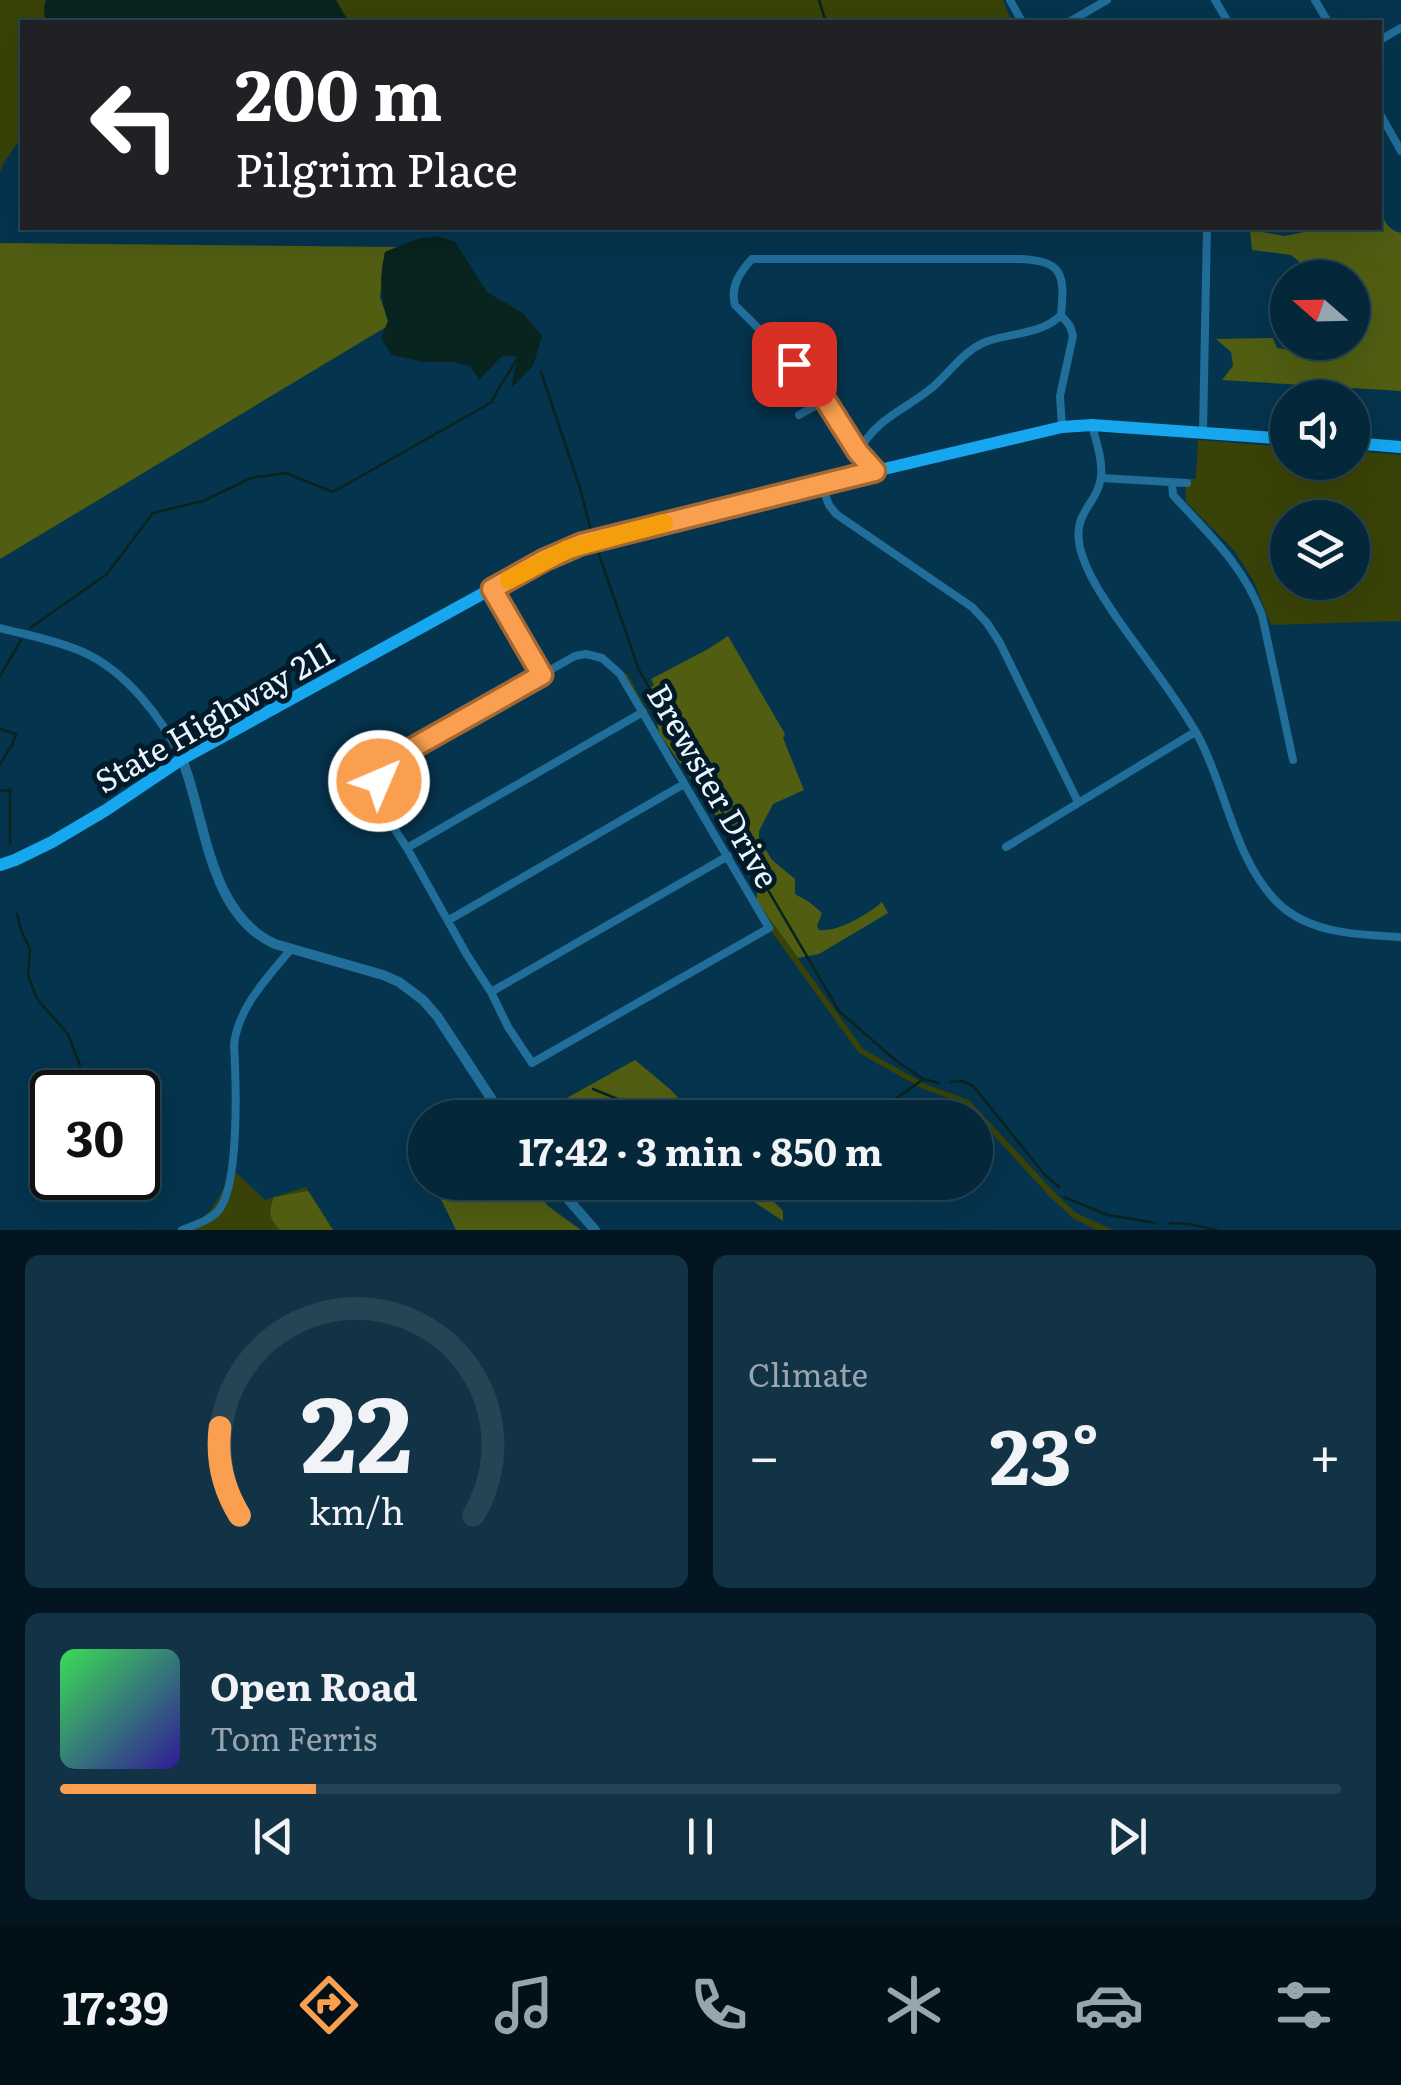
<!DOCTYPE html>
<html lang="en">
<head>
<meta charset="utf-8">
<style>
  :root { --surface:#04273a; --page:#123345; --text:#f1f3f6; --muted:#97a5af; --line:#254454; --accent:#fa9f4f }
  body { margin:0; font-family:Literata,serif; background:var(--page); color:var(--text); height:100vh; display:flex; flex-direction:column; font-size:38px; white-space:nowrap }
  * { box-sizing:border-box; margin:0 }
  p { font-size:32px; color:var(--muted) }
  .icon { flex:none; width:55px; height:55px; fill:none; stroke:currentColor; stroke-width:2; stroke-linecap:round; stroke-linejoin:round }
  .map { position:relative; height:1230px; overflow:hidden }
  .side { display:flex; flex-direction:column; gap:25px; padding:25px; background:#021520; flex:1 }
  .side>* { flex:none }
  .hud { position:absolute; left:20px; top:20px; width:1362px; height:210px; border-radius:0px; box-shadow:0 10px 40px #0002,0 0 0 2px var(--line); background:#202124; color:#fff; overflow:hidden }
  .needle { width:65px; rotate:290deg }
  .fabs { position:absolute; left:1270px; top:260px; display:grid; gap:20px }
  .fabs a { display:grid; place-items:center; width:100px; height:100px; border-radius:50%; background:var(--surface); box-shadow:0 10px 40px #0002,0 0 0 2px var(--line); font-size:50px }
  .speed { position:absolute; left:30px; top:1070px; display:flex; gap:20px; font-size:50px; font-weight:700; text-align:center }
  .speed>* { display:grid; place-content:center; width:130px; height:130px; border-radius:50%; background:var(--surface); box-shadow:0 10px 40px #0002,0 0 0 2px var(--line); line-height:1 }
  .speed .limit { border:5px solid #111; border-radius:15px; background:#fff; color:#111 }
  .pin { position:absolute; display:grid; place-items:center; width:85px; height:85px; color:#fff; margin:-42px; border-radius:20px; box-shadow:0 5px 15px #0006 }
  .me { position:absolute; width:110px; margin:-55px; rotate:45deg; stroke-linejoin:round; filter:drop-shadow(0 0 8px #0008) }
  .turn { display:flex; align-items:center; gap:35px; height:210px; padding:0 50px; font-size:45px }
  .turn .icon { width:130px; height:130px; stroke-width:2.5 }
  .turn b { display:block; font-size:70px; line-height:85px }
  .big { font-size:75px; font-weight:700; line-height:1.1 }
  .side .card { flex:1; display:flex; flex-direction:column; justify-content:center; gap:15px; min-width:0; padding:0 35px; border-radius:15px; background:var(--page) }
  .side .dial { align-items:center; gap:0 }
  .dial svg { height:260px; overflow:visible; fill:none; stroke:var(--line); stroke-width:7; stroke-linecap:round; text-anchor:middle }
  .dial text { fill:var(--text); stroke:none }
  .song { display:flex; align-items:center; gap:30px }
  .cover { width:120px; height:120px; border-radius:15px; background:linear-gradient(135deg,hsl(130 70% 55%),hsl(250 70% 35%)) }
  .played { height:10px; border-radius:5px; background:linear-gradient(90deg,var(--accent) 20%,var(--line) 20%) }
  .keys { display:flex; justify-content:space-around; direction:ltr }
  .heat { display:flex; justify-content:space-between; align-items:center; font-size:55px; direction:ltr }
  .side .tiles { flex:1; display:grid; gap:25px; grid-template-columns:1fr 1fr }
  .card:last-child { grid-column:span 2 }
  .trip { position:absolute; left:408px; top:1100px; width:585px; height:100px; border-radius:50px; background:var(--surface); box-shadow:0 10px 40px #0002,0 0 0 2px var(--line); font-weight:700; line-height:100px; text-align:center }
  .dock { display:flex; height:160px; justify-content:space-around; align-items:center; background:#021017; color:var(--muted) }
  .dock .icon { width:70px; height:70px }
  .dock .selected { color:var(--accent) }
  .dock b { font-size:45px; color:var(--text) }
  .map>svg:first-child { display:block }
  .green { fill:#394308; fill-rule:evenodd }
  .forest { fill:#515e12 }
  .water { fill:#09231e }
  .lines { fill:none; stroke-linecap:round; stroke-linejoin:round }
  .stream { stroke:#09231e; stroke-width:2.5 }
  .minor { stroke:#216e9a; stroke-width:8 }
  .tertiary { stroke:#216e9a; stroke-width:10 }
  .primary { stroke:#16a7ef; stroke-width:12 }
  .route-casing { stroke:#a26733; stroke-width:25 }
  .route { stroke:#fa9f4f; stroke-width:18 }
  .slow { stroke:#f59e0b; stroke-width:18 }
  .labels { text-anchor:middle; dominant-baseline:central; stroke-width:10; stroke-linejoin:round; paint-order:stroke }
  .street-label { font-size:32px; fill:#eaf5fe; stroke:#031a29 }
</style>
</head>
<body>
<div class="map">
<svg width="1401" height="1230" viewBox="0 0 1401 1230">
  <rect width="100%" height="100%" fill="#05344e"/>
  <path class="green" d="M0,0H1003L1012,22H22V127L19,125L22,136L3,164L0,172Z
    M1198,440L1287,447L1288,462H1352L1353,451L1401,455V621L1271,625L1254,582L1234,550L1186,502L1185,479H1196ZM1288,518H1352V582H1288Z
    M625,673L628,675L659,733L756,900L863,1049L925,1084L969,1100L1055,1193L1076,1213L1113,1230H1097L1073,1218L1051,1198L965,1104L923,1089L859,1053L751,903L624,674Z
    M232,1169L265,1200L306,1187L333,1230H177C212,1219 218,1201 232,1169Z"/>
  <path class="forest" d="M1380,178C1380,197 1377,228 1401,233V391L1222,380L1233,366L1231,352L1216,339L1273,338L1277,348L1290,350L1294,343L1352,342V278L1314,277L1313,273L1291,255L1252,250L1250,230L1285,236L1324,228H1380Z
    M0,244L1,243L397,247L385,252L380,297L388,321L386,327L0,559Z
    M728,636L785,734L783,738L804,790L773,804L759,831V839L772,860L795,879V894L809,902L822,913L817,926L819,930C836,933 869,914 882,902L888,913L819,954L798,958L756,900L760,879L659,733L650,688L654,685L651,679L708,649Z
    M635,1060L670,1089L696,1117C683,1118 667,1120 654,1118C635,1113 621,1099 599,1099L601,1106L619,1117H580L556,1104Z
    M433,1183H530L548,1206L581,1230H456Z
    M682,1183H755L783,1211V1221L754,1202L729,1199L723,1194H704L680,1186Z
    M308,1191L333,1230H280C269,1219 268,1212 274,1197Z"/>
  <path class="water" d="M46,0H336L349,22H45L44,7Z
    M438,236L455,242L487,292L523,313L542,336L533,366L511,388L518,356H502L479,380L470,366L453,362H424L392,355L381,338L388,321C380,295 379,279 385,252L418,239Z"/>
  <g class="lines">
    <path class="stream" d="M819,0L826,22
      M541,372L580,488L592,535
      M596,546L639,670L839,1011L895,1060L923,1079L939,1083
      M30,628L107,574L153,513L203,501L251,478L286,473L333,492L492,402C498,385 511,373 518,356
      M0,676L21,640
      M0,729L16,734L12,745L0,764
      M0,791L10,790V843
      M17,914L21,930L30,949L28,975L37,999L68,1034L80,1065
      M950,1082L962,1081L973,1086L1044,1174L1059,1187
      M593,1089L649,1112L654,1118
      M869,1118L922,1080
      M1064,1197L1108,1215L1156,1223
      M1170,1223L1188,1224L1217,1230"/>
    <path class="minor" d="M1010,0L1022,22
      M1215,0L1228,22
      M1315,0L1328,22
      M1069,22L1107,0
      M1380,40L1401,28
      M1380,114L1401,151
      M799,415L826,400
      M1092,425C1096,441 1103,461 1101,477C1097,506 1072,511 1080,548C1087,575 1104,599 1119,621C1145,658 1175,695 1197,734C1226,786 1234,861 1279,904C1311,934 1360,935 1401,937
      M1203,431L1207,228
      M858,452C878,416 906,410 934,386C951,371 965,349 988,341C1011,333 1043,334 1061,315
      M875,471L858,452L817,387L735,305C730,286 740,272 752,259H1020C1063,261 1065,274 1061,315L1070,326L1073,336L1060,396L1062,427
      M1101,478L1187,483
      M1172,483L1173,495C1209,535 1242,563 1262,615L1293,760
      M821,484L829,505L836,514L972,607L987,623L1000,643L1078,802
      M492,589L542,675
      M0,628C27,635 56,640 83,652C127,672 161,717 182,759
      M586,654L602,658L620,674L769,928L532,1063L508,1027L491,992L467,955L407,848L388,819L382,803L379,781L383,771L390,762L401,754L575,656Z
      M1006,847L1195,732
      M407,848L643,712
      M449,920L684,784
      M491,992L728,856
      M182,1230C194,1225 209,1221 218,1211C240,1186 236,1080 234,1045C238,1007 268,977 291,949"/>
    <path class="tertiary" d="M182,759C206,819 208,914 275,944L383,975L399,982L423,1000L437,1016L504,1118
      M553,1182L595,1230"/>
    <path class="primary" d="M1352,443L1401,447
      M0,865L15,860L52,842L106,810L182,759L544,560L581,544L791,491L1062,427L1092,425L1288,439"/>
  </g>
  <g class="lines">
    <g class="route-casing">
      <path id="route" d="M379,781C383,768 390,762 402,754L542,675L492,589L544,560L581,544L875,471L858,452L817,387L794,364"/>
    </g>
    <use href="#route" class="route"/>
    <path class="slow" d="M509,580L568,549L664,523"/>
  </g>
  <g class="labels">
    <g class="street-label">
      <text transform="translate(213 715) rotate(-30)">State Highway 211</text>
      <text transform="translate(715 785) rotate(60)">Brewster Drive</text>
    </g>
  </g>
</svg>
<div class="fabs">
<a><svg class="needle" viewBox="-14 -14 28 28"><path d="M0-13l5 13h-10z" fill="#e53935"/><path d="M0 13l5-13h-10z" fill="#97a5af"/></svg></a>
<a><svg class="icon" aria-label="sound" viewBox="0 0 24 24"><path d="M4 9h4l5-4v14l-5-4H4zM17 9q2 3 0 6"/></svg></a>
<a><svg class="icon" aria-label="layers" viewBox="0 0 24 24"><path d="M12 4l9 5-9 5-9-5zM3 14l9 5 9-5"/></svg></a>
</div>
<div class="speed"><div class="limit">30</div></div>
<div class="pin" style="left:794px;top:364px;background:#d93025"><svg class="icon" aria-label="arrive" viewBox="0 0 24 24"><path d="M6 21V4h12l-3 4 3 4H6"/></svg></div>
<svg class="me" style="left:379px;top:781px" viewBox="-20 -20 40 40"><circle r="17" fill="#fa9f4f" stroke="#fff" stroke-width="3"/><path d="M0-11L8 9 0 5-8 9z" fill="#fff"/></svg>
<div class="trip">17:42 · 3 min · 850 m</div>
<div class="hud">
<div class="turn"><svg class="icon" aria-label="left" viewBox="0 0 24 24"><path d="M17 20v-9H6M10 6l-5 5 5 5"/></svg><div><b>200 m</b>Pilgrim Place</div></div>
</div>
</div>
<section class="side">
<div class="tiles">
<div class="card dial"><svg viewBox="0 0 100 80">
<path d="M14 69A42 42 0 1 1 86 69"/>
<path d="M14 69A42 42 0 0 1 8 42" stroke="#fa9f4f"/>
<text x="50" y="56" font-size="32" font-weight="700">22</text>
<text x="50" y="72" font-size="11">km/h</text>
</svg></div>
<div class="card"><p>Climate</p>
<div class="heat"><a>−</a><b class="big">23°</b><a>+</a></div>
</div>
<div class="card">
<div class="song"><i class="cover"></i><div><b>Open Road</b><p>Tom Ferris</p></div></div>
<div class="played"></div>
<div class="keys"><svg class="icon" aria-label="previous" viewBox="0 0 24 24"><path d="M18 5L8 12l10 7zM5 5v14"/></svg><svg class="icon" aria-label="pause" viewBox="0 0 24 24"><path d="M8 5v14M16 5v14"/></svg><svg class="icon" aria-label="next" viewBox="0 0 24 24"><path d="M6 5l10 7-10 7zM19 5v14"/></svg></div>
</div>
</div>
</section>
<nav class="dock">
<b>17:39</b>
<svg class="icon selected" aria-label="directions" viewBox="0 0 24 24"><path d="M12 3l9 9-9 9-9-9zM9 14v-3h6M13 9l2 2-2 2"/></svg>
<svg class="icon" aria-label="music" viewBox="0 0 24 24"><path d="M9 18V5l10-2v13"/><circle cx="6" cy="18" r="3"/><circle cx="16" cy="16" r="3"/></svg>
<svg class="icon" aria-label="phone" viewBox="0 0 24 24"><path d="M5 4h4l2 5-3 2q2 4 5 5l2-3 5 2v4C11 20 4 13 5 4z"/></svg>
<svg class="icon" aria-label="climate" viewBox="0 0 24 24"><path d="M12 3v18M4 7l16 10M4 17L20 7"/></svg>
<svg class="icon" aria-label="car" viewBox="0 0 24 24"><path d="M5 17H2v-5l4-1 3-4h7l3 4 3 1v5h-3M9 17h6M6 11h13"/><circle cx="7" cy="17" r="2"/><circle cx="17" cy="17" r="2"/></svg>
<svg class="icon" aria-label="filters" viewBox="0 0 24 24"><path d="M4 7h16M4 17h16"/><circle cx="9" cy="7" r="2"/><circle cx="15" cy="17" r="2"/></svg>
</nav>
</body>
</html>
